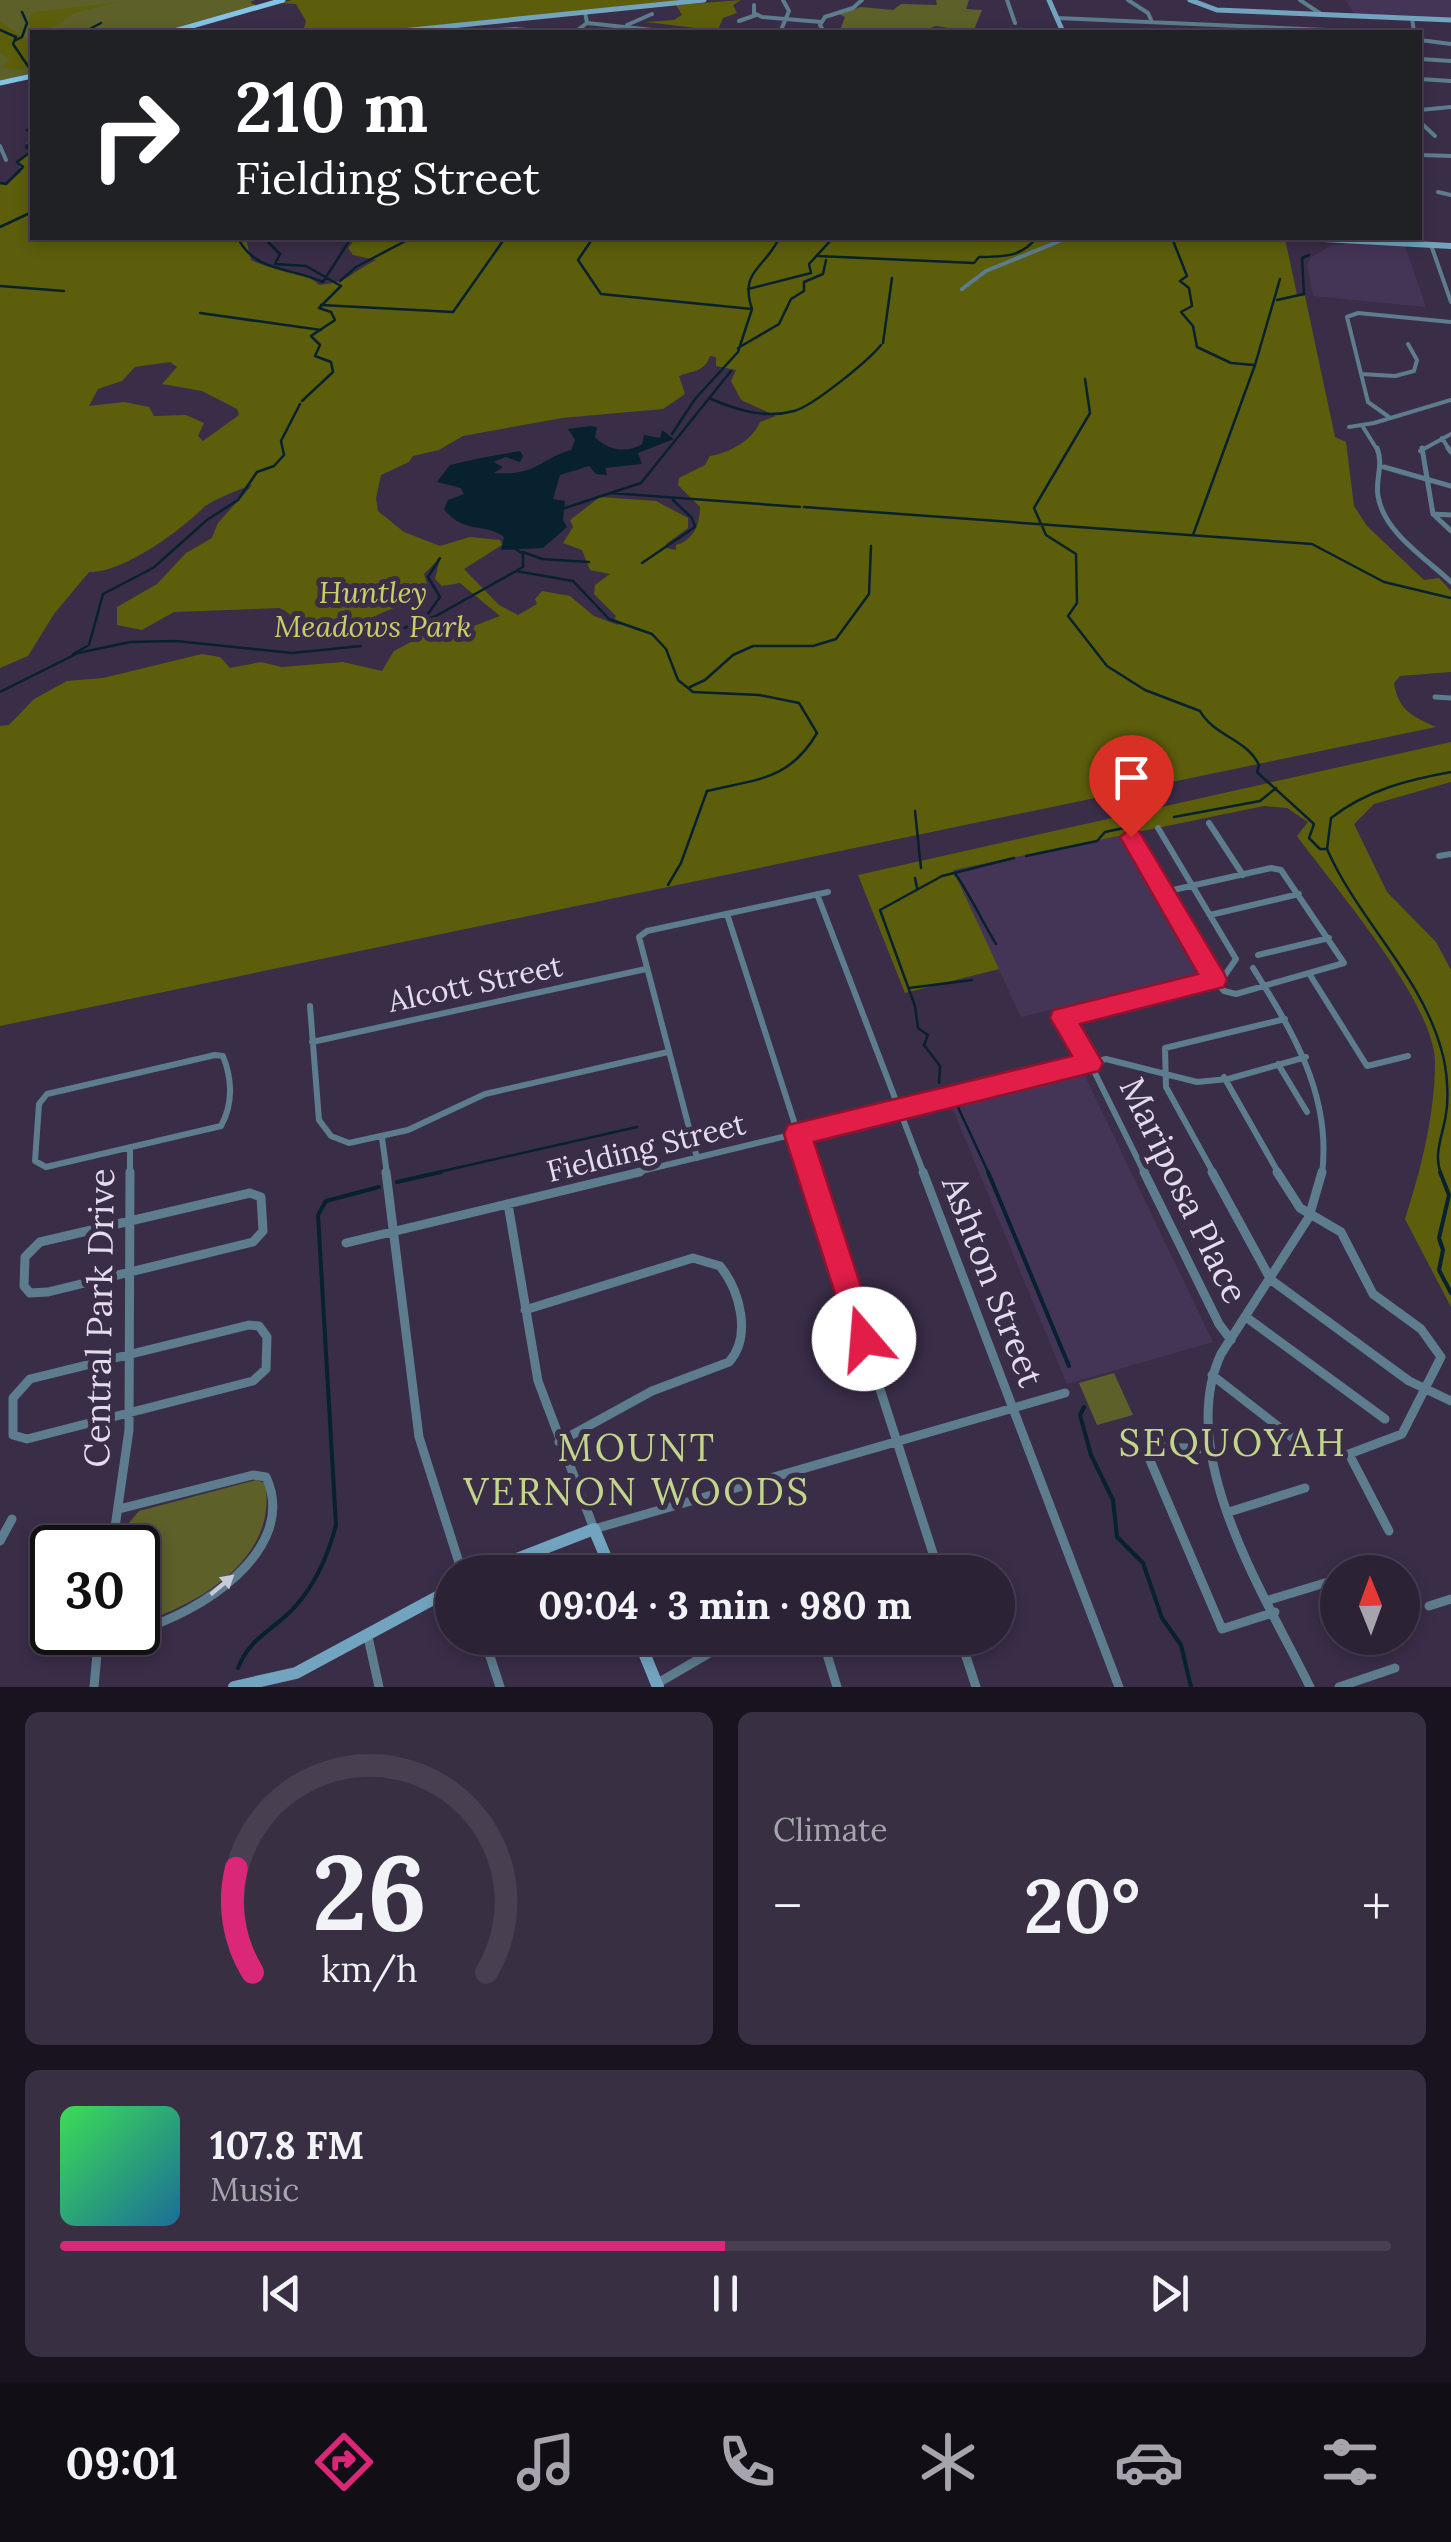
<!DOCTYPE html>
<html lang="en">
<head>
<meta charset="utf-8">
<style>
  :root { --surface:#2c2236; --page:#382f42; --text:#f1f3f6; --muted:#a6a4ad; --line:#483f51; --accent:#db2777 }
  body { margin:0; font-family:Lora,serif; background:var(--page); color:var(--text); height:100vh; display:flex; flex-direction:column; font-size:38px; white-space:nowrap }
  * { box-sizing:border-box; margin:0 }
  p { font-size:32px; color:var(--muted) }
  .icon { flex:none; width:55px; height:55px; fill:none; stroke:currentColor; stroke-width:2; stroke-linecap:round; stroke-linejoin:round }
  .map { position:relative; height:1687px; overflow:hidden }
  .side { display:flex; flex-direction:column; gap:25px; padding:25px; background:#18131e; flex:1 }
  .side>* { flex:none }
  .guide { position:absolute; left:30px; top:30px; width:1392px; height:210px; border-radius:0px; box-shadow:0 5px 15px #0003,0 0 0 2px var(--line); background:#202124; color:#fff; overflow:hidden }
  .needle { width:65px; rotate:359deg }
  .fabs { position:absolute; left:1320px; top:1555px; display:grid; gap:20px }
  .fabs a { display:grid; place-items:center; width:100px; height:100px; border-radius:50%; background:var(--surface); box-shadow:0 5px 15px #0003,0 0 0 2px var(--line); font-size:50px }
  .speed { position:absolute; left:30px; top:1525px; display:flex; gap:20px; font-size:50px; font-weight:700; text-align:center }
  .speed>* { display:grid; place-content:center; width:130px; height:130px; border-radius:50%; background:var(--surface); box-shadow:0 5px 15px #0003,0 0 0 2px var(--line); line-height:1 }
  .speed .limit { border:5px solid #111; border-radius:15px; background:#fff; color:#111 }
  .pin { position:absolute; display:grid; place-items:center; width:85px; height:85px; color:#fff; margin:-102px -42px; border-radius:50% 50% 50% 0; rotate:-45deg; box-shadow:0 0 10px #0007 }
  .pin .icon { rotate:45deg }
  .me { position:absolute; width:110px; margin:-55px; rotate:342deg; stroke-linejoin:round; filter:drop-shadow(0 0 8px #0008) }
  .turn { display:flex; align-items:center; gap:35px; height:210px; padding:0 40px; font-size:45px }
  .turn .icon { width:130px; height:130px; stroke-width:2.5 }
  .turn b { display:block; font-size:70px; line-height:85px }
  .big { font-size:75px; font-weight:700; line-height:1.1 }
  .side .widget { flex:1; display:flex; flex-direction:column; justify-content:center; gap:15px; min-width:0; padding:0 35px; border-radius:15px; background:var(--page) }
  .side .dial { align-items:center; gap:0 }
  .dial svg { height:260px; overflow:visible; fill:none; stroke:var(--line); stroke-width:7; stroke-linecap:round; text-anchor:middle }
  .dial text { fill:var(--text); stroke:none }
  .song { display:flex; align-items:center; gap:30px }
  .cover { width:120px; height:120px; border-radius:15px; background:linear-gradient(135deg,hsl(130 70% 55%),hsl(200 70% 35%)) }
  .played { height:10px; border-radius:5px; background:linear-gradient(90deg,var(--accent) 50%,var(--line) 50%) }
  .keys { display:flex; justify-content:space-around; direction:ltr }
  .heat { display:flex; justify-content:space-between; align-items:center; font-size:55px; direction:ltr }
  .side .tiles { flex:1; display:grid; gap:25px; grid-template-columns:1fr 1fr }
  .widget:last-child { grid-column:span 2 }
  .trip { position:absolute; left:435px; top:1555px; width:580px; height:100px; border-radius:50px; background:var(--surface); box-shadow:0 5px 15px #0003,0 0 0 2px var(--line); font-weight:700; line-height:100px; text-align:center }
  .tab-bar { display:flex; height:160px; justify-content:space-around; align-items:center; background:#120e16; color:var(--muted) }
  .tab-bar .icon { width:70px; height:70px }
  .tab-bar .on { color:var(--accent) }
  .tab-bar b { font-size:45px; color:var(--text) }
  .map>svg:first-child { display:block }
  .built { fill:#443556 }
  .green { fill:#5d6028 }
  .forest { fill:#5c5e0c; fill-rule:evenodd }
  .water { fill:#08212e }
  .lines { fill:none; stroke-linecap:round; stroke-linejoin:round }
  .stream-far1 { stroke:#08212e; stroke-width:2.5 }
  .stream { stroke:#08212e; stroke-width:4 }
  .street-far3 { stroke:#5d7c8d; stroke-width:4 }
  .street-far2 { stroke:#5d7c8d; stroke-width:5 }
  .street-far1 { stroke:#5d7c8d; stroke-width:6 }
  .street { stroke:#5d7c8d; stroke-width:9 }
  .secondary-far2 { stroke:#72a4bf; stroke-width:5 }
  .secondary-far1 { stroke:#72a4bf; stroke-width:6 }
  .secondary { stroke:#72a4bf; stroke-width:12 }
  .primary { stroke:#82c3e6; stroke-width:5 }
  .oneway { fill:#c8c9da }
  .route { fill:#e11d48; stroke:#92132f; stroke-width:2.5 }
  .labels { text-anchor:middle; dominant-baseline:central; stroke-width:10; stroke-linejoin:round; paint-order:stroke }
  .park-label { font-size:30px; font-style:italic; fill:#c9ce67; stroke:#3a2d48 }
  .street-label { font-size:30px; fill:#e3dced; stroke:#3a2d48 }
  .near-street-label { font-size:35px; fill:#e3dced; stroke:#3a2d48 }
  .near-neighbourhood-label { font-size:38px; letter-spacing:2.5px; fill:#c2d589; stroke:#3a2d48 }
</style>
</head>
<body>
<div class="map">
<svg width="1451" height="1687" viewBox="0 0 1451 1687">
  <rect width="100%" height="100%" fill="#3a2d48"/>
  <path class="built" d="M1346,0H1451V18L1354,14Z
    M1350,243L1405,246L1426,307L1313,296L1307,265L1311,257L1331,246Z
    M1115,830L1201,975L1021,1017L950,865Z
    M1083,1072L1213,1342L1067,1384L951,1105Z"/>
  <path class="green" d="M0,0H255L250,2L257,6L166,32H32V73L0,81Z
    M936,0H969L966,9L982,10L973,32L936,26L917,32L840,30L845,17L839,14L861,7L893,10L901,4L937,5Z
    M1114,1373L1133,1415L1097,1425L1079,1383Z
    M256,1480L265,1483C279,1558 199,1605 138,1623V1548H124L128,1524L139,1511Z"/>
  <path class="forest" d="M292,0H682L376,32H303L306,21L296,4L279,3Z
    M741,0L733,5L737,13L723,18L718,30L729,32L645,22L674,20L682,15L676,5Z
    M118,2L74,13L47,32L30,28L29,16L36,12Z
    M0,21L32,44V66L19,70L3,68L9,59L0,52Z
    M32,140V238H246L251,260C274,272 301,267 319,285C351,282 349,273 376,260L353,255L348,248L356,238L1285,239L1297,294L1305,296L1335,437L1346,442L1354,506L1367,526L1424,580L1439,578L1451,591V672L1400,676L1394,683C1398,710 1413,717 1436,727L0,1026V726L9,725L34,699L67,681L103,678L202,654L220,657L230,668L261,662L282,667L343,662L382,671L394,651L424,635L447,626L466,629L500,616L460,583L442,586L435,579L440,558L424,574L429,590L418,602C381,606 349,638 309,632C299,630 294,613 279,608L174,612L142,630L117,625V607L157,584L186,553L212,538L218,523L253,484C240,490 213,499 203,508C180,531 123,573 89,572L54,614L28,656L0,668V183L6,184L21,172L18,162L32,151L26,143ZM710,356L716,357V366L736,370L731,381L741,400L776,416L760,422C753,440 729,453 710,456L705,465L679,478L678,485L700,507C700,524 694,540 676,545V550L666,548V544L688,528V518L656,501L600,497L570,520L573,527L563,543L582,550L590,570L610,574L595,585L594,594L616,616L614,619L621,622L618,625L594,616L570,596L542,591L535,599L537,604L518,615L499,605L464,569L502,545L500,540L470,537L440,546L404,532L378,511L376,498L381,475L409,462L413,456L439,450L463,436L562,418L663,409L685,394L679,376C691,371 705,372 710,356ZM170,362L177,367L162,384L202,391L237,409L239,415L203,441L198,436L204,423L186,415L154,416L149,407L124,402L89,406L98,389L122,381L135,367Z
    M1451,742V782L1374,804L1354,824L1387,892L1436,942L1451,970V1307L1405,1219C1421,1170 1435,1114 1435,1062C1434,1001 1334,887 1297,836L1308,822L1287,808L1264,806L953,870L999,969L905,993L858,875Z"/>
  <path class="water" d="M590,426L597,427L595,437C607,450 627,454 642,444L644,435L660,438L662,430L674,439L638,453L642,464L605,468L607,475L596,474L589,466L560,475L553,499L565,501L563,520L567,527L543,548L501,550L504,537C485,522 464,535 444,509L448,500L464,494L461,488L437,482L450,465C474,459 495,455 520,451L523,456L520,462L506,457L493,462L503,467L494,473C538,476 539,459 571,450L575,440L568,429Z"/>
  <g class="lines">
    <path class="stream-far1" d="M0,30L16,37L13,44L32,72
      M84,32L101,23
      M16,40L22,37L27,23L22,12
      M32,128L27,130L32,133
      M0,183L6,184L23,167L17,162L32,151L26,147L32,140
      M0,227L32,212
      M238,238C254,272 293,268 323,282L351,238
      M264,238L280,254L275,264L306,266L341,286L319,308L331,312L335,320L311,336L320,345L315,356L331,362L333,372L302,401
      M593,238L578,260L601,294L752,309L738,352L695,399L672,434
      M1172,238L1187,276L1180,281L1189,288L1192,306L1181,312L1193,326L1197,347L1231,363L1254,365
      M818,256L974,263L979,257C1002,257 1022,257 1036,238
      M340,281L356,267L411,238
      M0,286L64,291
      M748,289L811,273L809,264L833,238
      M1277,300L1304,294L1302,258L1309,255
      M321,305L453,312L505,238
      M752,309C739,270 765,269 779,238
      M200,313L321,330
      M883,343L892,278
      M738,348L779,324L791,299L804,291V282L823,274L826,260
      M1085,379L1090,413L1034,508L1046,535L1076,554L1077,603L1068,616L1107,666L1145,690L1200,711C1214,736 1247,739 1259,765L1257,772L1314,824L1309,838L1320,849H1327C1358,920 1422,976 1442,1052C1447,1069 1449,1097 1446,1114C1443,1135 1433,1154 1441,1174
      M711,399C737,410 765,419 794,411C813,406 868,361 881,345
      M611,493L800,507
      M804,507L1312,544L1384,582L1451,598
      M565,508L641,483L731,371
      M1193,535L1255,365L1280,279
      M523,552L542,559L589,562
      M642,563L695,527L692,518L673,500
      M516,571L573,581L609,619L652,634L666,649L678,680L693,692L759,695L799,703L817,733C789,781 756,779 707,791L681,863L668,885
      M425,618L440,597L428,577L440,558
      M393,632L436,616L523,567V554L513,547
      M73,654L89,645L103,594L153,568L207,520L238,500L257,472L274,466L284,455L281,441L300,404
      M690,687L705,680L733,655L753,646H813L836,639L869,594L871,546
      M0,692L78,653L130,642L176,641L292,653L361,646
      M915,811L921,868
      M1174,817L1260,801L1276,788
      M1327,849L1331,818C1367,790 1407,780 1451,772
      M1026,856L1097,841L1105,832L1138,825
      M955,874C962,880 987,930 996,944
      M915,878L917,888
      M909,988L972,980
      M939,1083L940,1066L924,1045L928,1035L918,1028L915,1006L880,910L942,876L1014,858
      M957,1105L989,1174
      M430,1174L637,1127"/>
    <path class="stream" d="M988,1172L1069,1366
      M1440,1172L1449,1195L1439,1238L1443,1250L1439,1270L1451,1293
      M397,1182L441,1172
      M1084,1407L1080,1415L1091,1455L1113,1500L1117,1537L1143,1563L1162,1618L1181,1645L1191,1687
      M238,1668C249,1639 271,1631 292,1610C314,1587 328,1556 336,1525L318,1215L326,1201L379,1187"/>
    <path class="street-far3" d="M1007,0L1015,23
      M1128,0L1148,13L1152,22
      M1300,0L1321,14
      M754,5V13L762,17L821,22
      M1057,18L1371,32
      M1412,18L1414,32
      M739,21L756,15
      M587,23L671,32
      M627,25L652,14
      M781,30L789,11L783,0
      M469,32L515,29L549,32
      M575,32L587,23L585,12
      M824,32L820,25L825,17L853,8L862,0
      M1420,40L1451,44
      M1420,59L1451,61
      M1420,79L1451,81
      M1420,110L1451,107
      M1420,122L1435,136
      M0,146L6,160
      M1420,155L1451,156
      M1438,192L1451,195
      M1431,245L1451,302
      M962,289L986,271L1067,238
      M1361,374L1395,376L1414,371L1417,360L1408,344
      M1389,417L1368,402L1347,317L1358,313L1451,322
      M1349,427L1374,423L1451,400
      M1363,427L1378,451
      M1442,438L1450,451
      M1420,451L1451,434"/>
    <path class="street-far2" d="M1377,448C1384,465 1375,479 1378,496C1384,533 1426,558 1451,582
      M1422,448L1433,514L1451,531
      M1448,448L1451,452
      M1384,467L1451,486
      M1433,514L1451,515
      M1435,697L1451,698"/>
    <path class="street-far1" d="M1209,823L1243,875
      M1131,837L1215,980L1224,991L1236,994L1344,963L1281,870L1271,868L1164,892
      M1439,856L1451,854
      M817,894L924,1174
      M727,914L811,1174
      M1210,915L1299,894
      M1258,955L1329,938
      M1253,968C1293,1032 1332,1096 1322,1174
      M1310,975L1367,1066L1408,1056
      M310,1006L319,1120L331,1136L349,1143L408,1130L485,1094L668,1052
      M312,1042L646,969
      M215,1055L223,1056C232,1079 233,1104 221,1126L46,1167L35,1161L39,1104L47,1094Z
      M1278,1064L1307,1112
      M1224,1077L1279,1174
      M382,1138L387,1174
      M697,1158L639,937L647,931L828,892
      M130,1174V1148
      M629,1174L1106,1059L1197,1082L1228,1079L1306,1057
      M1145,1174L1090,1063L1062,1018L1223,978L1236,959L1158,828
      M1214,1174L1166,1087L1165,1048L1285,1019"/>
    <path class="street" d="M386,1172L419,1437L462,1572
      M810,1172L939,1572
      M923,1172L1119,1687
      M1144,1172L1219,1324L1231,1340
      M1212,1172L1271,1280L1409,1381L1451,1401
      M1277,1172L1300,1208L1341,1232L1373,1294L1421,1329L1441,1357L1402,1434L1349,1454L1389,1531
      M250,1193L261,1197L263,1231L253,1242L48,1292L30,1293L24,1286L25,1257L40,1242Z
      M508,1204L538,1381L594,1529L1065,1393
      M346,1243L640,1172
      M525,1310L693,1258L720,1266C740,1291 752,1336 729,1362L652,1391L559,1442
      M1246,1317L1385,1419
      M249,1325L259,1326L267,1337L266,1369L253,1381L27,1439L13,1435V1398L30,1379Z
      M1212,1375L1302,1445
      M1207,1449L1165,1447L1146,1451L1222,1629L1275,1612
      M119,1509L253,1475L266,1477C300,1550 198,1614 138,1630
      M1229,1512L1305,1488
      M0,1541L12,1519
      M112,1548L129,1430L130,1172
      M1269,1600L1338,1579
      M1429,1606L1451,1599
      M368,1637L379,1687
      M484,1638L500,1687
      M822,1638L837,1687
      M960,1638L976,1687
      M98,1640L130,1632
      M658,1683L735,1638
      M94,1687L99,1632
      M1310,1687C1266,1597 1174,1455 1221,1354L1309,1217L1322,1172
      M1339,1687L1395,1668"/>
    <path class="secondary-far2" d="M1049,0L1063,32
      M1190,0L1217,10L1451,20
      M392,32L704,0"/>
    <path class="secondary-far1" d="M1306,238L1451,246"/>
    <path class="secondary" d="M483,1572L594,1529L612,1572
      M638,1638L658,1687
      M234,1687L296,1673L452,1589"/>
    <path class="primary" d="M171,32L283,0
      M0,83L32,76"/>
  </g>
  <defs><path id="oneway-solid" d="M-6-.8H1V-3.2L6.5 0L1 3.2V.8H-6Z" transform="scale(2.5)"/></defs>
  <use class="oneway" href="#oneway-solid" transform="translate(222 1585) rotate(-40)"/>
  <path class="route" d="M1131,828L1139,831L1224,973L1227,980L1224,987L1080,1024L1103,1063L1099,1071L814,1142L878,1339L874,1350L864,1354L853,1350L784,1134L788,1125L1072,1056L1050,1018L1053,1010L1198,974L1120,837Z"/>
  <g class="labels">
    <g class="park-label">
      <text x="373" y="592">Huntley<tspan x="373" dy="34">Meadows Park</tspan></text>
    </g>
    <g class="street-label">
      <text transform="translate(475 983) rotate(-12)">Alcott Street</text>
      <text transform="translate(646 1147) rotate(-14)">Fielding Street</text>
    </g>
    <g class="near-street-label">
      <text transform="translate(1184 1190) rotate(64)">Mariposa Place</text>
      <text transform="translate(993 1281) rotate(69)">Ashton Street</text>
      <text transform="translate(99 1318) rotate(-89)">Central Park Drive</text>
    </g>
    <g class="near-neighbourhood-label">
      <text x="1233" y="1442">SEQUOYAH</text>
      <text x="637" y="1447">MOUNT<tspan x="637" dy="44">VERNON WOODS</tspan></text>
    </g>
  </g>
</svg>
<div class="fabs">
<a><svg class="needle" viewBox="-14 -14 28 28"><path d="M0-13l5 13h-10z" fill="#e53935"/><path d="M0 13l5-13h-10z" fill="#a6a4ad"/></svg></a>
</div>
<div class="speed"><div class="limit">30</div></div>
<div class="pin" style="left:1131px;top:837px;background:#d93025"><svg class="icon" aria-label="arrive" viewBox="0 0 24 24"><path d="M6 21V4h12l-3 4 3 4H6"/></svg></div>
<svg class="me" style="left:864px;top:1339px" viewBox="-20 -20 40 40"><circle r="19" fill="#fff"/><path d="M0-13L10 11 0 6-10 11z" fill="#e11d48"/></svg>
<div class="trip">09:04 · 3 min · 980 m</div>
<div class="guide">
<div class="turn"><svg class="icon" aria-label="right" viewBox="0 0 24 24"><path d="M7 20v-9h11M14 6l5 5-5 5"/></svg><div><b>210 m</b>Fielding Street</div></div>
</div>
</div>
<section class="side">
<div class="tiles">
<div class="widget dial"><svg viewBox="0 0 100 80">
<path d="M14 69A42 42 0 1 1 86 69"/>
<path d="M14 69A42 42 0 0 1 9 37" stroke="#db2777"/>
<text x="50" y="56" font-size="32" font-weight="700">26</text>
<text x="50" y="72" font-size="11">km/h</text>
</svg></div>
<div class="widget"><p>Climate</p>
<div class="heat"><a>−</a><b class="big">20°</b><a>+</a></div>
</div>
<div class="widget">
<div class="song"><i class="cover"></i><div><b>107.8 FM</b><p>Music</p></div></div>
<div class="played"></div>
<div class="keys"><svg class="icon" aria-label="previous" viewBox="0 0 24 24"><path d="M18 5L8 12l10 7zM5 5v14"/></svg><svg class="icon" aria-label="pause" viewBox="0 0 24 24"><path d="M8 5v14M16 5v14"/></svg><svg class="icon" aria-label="next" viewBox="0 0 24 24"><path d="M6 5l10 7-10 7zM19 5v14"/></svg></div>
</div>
</div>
</section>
<nav class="tab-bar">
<b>09:01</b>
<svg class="icon on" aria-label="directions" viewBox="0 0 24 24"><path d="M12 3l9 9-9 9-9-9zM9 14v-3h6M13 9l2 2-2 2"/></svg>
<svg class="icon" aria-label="music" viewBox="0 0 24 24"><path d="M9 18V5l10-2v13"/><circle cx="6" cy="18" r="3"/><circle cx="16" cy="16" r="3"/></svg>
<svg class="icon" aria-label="phone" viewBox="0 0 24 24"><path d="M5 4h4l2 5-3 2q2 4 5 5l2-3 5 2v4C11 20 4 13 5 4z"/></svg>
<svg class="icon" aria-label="climate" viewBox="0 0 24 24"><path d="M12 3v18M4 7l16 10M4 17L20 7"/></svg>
<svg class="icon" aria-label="car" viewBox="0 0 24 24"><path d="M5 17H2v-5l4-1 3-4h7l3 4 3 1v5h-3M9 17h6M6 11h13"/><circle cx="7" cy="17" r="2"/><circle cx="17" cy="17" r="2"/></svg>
<svg class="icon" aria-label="filters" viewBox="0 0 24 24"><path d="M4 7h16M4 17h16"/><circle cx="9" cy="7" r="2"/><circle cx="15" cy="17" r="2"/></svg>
</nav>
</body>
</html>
